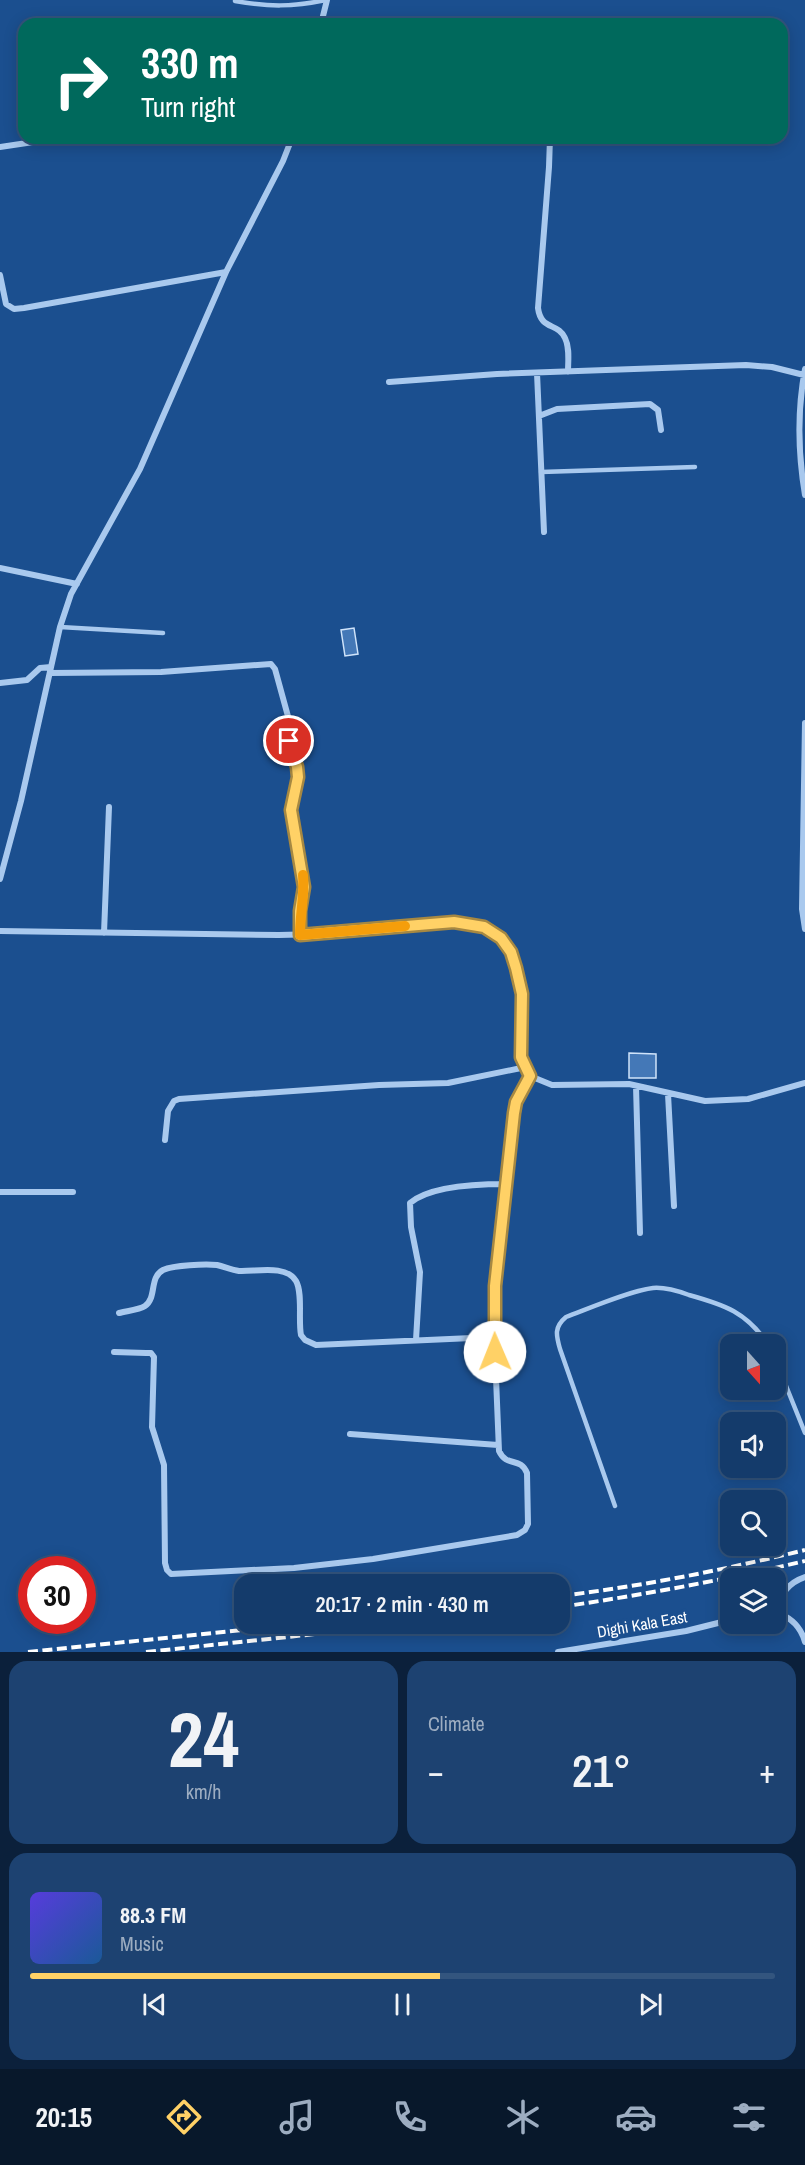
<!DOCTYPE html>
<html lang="en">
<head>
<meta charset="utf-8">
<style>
  :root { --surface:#143b6b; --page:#1d4271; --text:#f1f3f6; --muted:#9dadc1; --line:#33557e; --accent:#ffd166 }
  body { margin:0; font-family:"Archivo Narrow",sans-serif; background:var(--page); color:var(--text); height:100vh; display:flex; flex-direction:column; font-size:22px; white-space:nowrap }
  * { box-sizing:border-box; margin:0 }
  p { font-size:20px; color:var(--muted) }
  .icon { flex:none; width:33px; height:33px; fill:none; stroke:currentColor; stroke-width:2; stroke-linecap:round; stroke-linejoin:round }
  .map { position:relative; height:1652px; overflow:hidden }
  .sheet { display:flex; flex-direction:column; gap:9px; padding:9px; background:#0b203b; flex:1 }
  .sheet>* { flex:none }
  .guide { position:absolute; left:18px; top:18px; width:770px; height:126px; border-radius:18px; box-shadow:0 3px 15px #0003,0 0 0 2px var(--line); background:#00695c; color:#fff; overflow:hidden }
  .needle { width:39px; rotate:159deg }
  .fabs { position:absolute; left:720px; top:1334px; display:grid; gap:12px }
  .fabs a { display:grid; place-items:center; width:66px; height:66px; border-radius:12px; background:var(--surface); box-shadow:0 3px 15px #0003,0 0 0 2px var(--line); font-size:30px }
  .speed { position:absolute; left:18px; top:1556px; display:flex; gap:12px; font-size:30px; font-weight:700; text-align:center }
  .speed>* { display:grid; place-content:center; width:78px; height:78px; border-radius:50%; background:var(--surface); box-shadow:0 3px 15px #0003,0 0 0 2px var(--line); line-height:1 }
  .speed .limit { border:9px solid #d22; background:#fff; color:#111 }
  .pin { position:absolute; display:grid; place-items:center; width:51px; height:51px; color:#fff; margin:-26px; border:3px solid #fff; border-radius:50%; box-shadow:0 2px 6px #0007 }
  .me { position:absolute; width:66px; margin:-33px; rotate:359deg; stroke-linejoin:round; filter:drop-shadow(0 0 4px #0008) }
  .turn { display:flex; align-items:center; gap:21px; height:126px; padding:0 24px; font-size:27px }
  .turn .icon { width:78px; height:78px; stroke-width:2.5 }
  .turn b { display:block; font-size:42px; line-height:51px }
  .big { font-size:45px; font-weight:600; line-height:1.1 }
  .sheet .card { flex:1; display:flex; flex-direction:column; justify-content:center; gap:9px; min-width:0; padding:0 21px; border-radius:18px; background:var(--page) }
  .sheet .dial { align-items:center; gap:0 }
  .dial b { font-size:78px; line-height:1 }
  .song { display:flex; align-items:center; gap:18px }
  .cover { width:72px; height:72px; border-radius:9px; background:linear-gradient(135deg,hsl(250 70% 55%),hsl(210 70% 35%)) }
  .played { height:6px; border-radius:3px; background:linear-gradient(90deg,var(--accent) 55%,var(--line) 55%) }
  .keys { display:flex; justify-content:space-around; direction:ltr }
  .heat { display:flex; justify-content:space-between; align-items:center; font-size:33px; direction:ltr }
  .sheet .tiles { flex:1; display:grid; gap:9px; grid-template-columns:1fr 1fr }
  .card:last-child { grid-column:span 2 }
  .trip { position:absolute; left:234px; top:1574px; width:336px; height:60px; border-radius:18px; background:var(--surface); box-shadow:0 3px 15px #0003,0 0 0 2px var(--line); font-weight:600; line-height:60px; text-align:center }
  .tab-bar { display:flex; height:96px; justify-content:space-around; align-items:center; background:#08182b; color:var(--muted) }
  .tab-bar .icon { width:42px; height:42px }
  .tab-bar .on { color:var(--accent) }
  .tab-bar b { font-size:27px; color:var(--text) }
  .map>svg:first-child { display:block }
  .building { fill:#4478b7; stroke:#cfe3fa; stroke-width:1.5 }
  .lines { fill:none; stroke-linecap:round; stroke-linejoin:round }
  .service { stroke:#a9c9ee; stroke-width:4.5 }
  .minor { stroke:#a9c9ee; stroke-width:6 }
  .rail { stroke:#fff; stroke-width:4; stroke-dasharray:10 4.5; stroke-linecap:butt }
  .route-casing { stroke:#a68842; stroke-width:15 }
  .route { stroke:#ffd166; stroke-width:10 }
  .slow { stroke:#f59e0b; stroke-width:10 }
  .labels { text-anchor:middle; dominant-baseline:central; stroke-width:6; stroke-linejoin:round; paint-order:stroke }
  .street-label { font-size:16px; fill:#fff; stroke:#1b4f8f }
</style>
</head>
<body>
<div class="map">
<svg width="805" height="1652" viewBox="0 0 805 1652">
  <rect width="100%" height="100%" fill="#1b4f8f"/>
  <path class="building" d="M354,628L358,654L345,656L341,630Z
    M629,1053L656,1054V1078H629Z"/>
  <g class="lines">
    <path class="service" d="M235,1C269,7 292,7 326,0
      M541,472L695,467
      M60,627L163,633
      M776,1361L805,1433
      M615,1506L560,1349C556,1335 554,1327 566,1317C590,1308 629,1291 653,1288C665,1287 678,1291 689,1295C725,1305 746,1312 768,1344"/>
    <path class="minor" d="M321,24L327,0
      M550,138L549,167L538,308C541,331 558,322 565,338C570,348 568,361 568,372
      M0,147L60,138
      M0,275L6,304L14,309L24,308L226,272
      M805,369C797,411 798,453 805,495
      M537,373L544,532
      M389,382L497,374L746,365L772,367L804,375
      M539,416L557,409L650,404L658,410L661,430
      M0,568L77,584
      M50,673L161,672L271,664L275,669L289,720V741L297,767L298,777L291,810L304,882L300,911V935
      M0,683L27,680L40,668L51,667
      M805,723L802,909L805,929
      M0,879L21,801L60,627L71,594L140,469L226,272L283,161L292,138
      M0,931L279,935L319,934L454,922L484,927L501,938L511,952L516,968L522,994L521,1057L530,1076L552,1085L629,1084L705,1101L748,1099L805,1083
      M104,933L109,807
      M636,1086L640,1233
      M668,1094L674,1206
      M165,1140L168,1111L174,1101L179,1099L379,1085L448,1083L526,1067
      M0,1192H73
      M119,1313C126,1311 139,1310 145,1306C157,1298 149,1277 163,1270C174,1265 205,1264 217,1265C225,1267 232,1270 239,1271C255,1272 286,1264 296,1281C303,1293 298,1320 301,1335L305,1340L316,1345L494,1337
      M416,1340L420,1272L411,1227L410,1203C430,1186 479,1184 506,1184
      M114,1352L146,1353H151L154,1357L152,1427L164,1465L165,1563L167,1570L171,1574L294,1568L373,1559L517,1535L525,1530L528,1524L527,1473C520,1456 507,1468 499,1451L494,1329L495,1286L514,1113L516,1102L530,1076
      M350,1434L498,1445
      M776,1610C782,1594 787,1583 805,1577
      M776,1612C790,1617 801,1627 805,1642
      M558,1652L686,1631L730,1620"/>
    <path class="rail" d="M560,1596C643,1586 723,1570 805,1550
      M560,1607C642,1595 724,1580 805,1561
      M28,1652L311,1623
      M146,1652L419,1623"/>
  </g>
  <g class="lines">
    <g class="route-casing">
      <path id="route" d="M289,741L297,767L298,777L291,810L304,887L300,911V935L454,922L484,927L501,938L511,952L516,968L522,994L521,1057L530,1076L516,1102L514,1113L495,1286V1352"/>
    </g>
    <use href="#route" class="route"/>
    <path class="slow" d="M303,875C305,894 300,914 300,935L405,926"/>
  </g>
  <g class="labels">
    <g class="street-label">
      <text transform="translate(642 1624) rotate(-10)">Dighi Kala East</text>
    </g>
  </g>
</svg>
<div class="fabs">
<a><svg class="needle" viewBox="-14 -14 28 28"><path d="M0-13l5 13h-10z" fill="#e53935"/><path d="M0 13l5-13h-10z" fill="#9dadc1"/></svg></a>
<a><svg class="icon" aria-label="sound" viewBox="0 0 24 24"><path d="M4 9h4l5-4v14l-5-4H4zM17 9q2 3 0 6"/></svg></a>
<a><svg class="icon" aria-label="search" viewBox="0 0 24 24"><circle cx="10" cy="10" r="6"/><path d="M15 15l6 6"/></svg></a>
<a><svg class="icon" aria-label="layers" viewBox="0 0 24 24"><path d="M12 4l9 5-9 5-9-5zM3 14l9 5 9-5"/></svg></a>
</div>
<div class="speed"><div class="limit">30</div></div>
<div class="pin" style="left:289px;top:741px;background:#d93025"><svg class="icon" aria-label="arrive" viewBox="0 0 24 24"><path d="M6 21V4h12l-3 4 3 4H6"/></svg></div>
<svg class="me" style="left:495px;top:1352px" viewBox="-20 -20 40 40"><circle r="19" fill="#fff"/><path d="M0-13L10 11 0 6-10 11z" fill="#ffd166"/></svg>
<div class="trip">20:17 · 2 min · 430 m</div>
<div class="guide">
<div class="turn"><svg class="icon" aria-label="right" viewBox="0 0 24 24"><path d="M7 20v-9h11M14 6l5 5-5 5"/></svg><div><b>330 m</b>Turn right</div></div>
</div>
</div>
<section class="sheet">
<div class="tiles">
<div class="card dial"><b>24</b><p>km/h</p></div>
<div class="card"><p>Climate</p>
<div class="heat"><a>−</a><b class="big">21°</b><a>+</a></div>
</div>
<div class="card">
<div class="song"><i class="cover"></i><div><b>88.3 FM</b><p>Music</p></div></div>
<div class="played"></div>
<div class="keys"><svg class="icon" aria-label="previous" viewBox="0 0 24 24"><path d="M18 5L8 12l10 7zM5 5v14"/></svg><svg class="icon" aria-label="pause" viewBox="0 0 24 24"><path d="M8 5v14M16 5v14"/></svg><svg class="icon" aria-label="next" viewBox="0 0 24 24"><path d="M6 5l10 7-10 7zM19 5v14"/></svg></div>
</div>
</div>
</section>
<nav class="tab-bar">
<b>20:15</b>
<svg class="icon on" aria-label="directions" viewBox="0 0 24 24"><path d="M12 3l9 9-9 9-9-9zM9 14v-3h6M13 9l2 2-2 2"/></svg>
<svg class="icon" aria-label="music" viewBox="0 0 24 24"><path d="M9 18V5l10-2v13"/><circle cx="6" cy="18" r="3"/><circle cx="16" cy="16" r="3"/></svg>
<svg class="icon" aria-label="phone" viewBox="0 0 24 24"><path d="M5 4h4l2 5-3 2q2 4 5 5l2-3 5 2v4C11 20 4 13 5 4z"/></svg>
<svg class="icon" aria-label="climate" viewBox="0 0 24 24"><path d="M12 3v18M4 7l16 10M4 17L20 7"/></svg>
<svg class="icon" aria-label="car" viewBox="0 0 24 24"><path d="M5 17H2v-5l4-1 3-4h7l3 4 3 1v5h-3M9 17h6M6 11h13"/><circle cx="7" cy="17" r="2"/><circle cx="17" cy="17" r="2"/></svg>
<svg class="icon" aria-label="filters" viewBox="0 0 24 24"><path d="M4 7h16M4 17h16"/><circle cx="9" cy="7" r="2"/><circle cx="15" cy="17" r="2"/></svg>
</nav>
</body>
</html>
